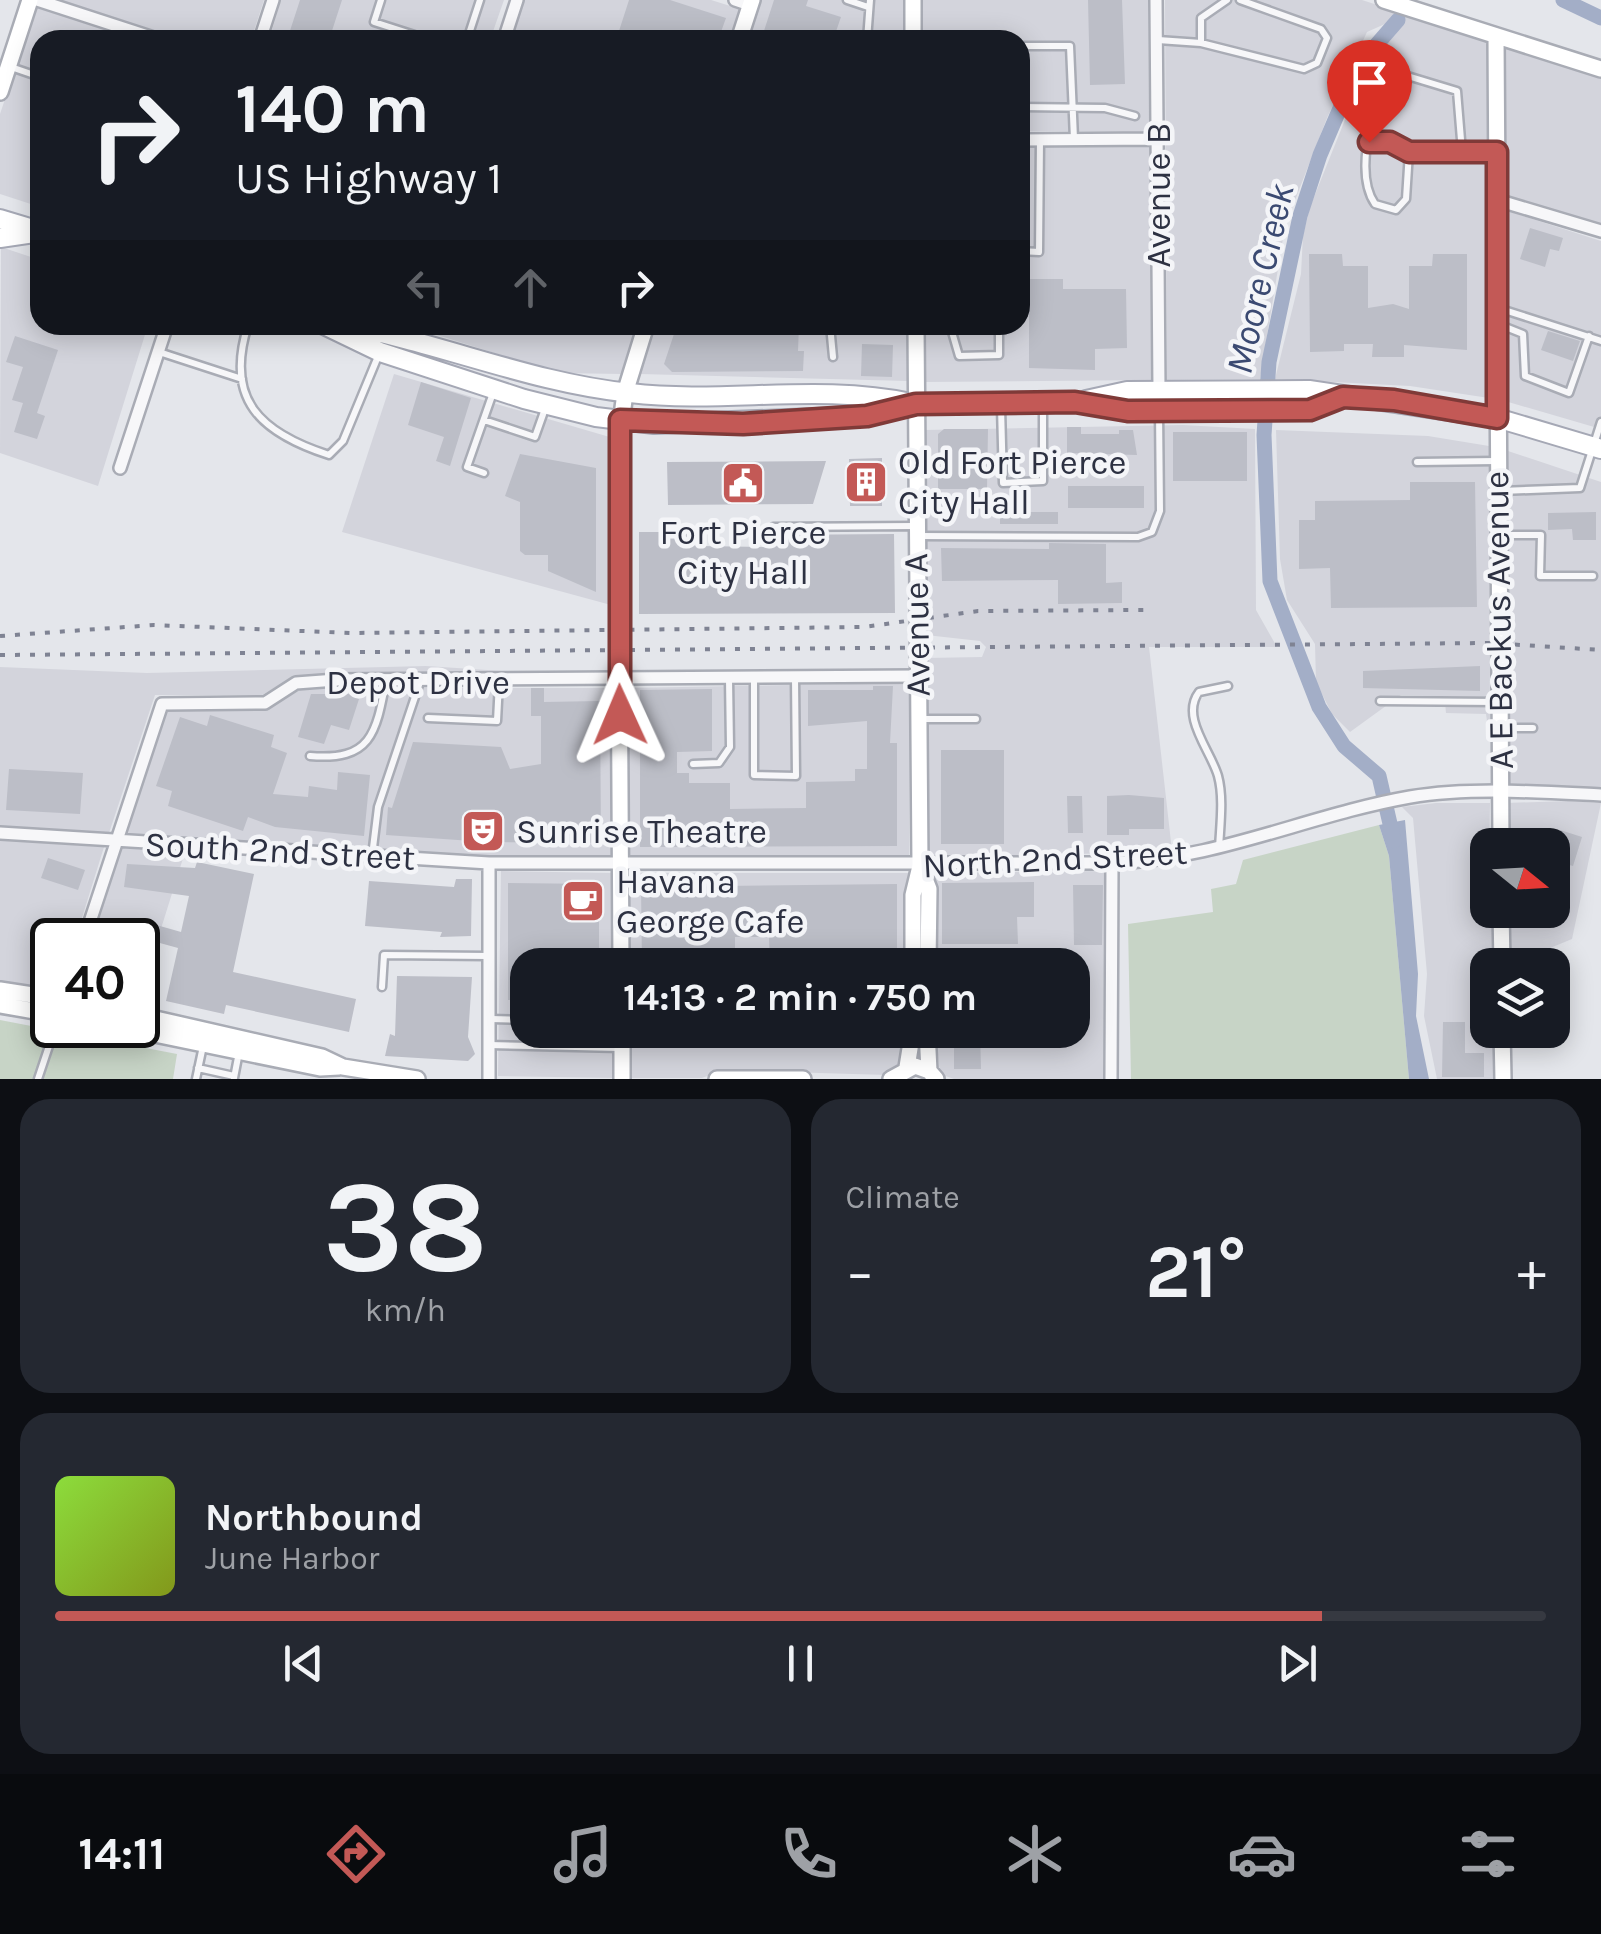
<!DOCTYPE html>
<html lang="en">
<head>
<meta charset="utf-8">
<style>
  :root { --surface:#171b24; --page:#242831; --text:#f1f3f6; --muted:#9ea1a6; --line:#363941; --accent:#c35956 }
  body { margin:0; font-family:Karla,sans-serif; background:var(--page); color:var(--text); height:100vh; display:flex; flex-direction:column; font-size:38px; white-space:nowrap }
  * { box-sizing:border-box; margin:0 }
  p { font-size:32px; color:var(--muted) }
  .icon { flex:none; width:55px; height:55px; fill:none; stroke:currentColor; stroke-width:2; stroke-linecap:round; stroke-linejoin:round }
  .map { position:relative; height:1079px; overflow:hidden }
  .details { display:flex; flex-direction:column; gap:20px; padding:20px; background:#0d0f14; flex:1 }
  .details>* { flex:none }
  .banner { position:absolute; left:30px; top:30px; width:1000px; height:305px; border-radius:30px; box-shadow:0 5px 25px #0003; background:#171b24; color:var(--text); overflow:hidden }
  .needle { width:65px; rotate:108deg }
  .controls { position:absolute; left:1470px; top:828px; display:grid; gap:20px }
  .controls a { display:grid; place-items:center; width:100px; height:100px; border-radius:20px; background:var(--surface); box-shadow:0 5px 25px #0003; font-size:50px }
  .speed { position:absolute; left:30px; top:918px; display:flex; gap:20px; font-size:50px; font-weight:700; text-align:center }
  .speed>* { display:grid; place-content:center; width:130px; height:130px; border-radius:50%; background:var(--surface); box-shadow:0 5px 25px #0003; line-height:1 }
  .speed .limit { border:5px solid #111; border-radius:15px; background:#fff; color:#111 }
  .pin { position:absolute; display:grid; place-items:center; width:85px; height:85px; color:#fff; margin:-102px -42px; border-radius:50% 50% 50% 0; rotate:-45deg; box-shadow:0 0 10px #0007 }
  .pin .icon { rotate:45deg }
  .me { position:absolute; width:110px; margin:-55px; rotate:359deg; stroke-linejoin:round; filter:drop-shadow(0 0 8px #0008) }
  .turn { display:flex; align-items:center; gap:35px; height:210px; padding:0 40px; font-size:45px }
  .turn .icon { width:130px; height:130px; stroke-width:2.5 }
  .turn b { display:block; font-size:70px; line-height:85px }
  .lanes { display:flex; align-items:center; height:95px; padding:0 40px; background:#0003; justify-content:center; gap:50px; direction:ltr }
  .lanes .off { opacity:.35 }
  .big { font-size:75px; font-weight:700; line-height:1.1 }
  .details .widget { flex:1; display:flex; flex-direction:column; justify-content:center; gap:15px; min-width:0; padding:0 35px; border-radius:30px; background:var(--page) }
  .details .dial { align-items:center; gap:0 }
  .dial b { font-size:130px; line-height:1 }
  .song { display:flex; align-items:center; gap:30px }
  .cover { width:120px; height:120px; border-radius:15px; background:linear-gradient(135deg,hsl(90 70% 55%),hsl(70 70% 35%)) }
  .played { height:10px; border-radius:5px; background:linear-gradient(90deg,var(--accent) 85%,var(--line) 85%) }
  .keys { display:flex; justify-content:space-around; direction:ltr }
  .heat { display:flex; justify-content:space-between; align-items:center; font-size:55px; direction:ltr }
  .details .tiles { flex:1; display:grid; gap:20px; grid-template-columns:1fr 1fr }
  .widget:last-child { grid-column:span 2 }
  .trip { position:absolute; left:510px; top:948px; width:580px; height:100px; border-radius:30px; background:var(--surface); box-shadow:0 5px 25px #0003; font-weight:700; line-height:100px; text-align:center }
  .tabs { display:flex; height:160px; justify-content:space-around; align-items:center; background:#090b0e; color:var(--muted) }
  .tabs .icon { width:70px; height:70px }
  .tabs .active { color:var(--accent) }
  .tabs b { font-size:45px; color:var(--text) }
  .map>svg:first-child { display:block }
  .built { fill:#d3d4dc }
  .green { fill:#c7d4c6 }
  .water { fill:#a3aec7 }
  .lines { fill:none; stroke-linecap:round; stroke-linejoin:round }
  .canal { stroke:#a3aec7; stroke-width:15 }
  .building { fill:#bcbec7 }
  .lane-casing { stroke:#a9acb5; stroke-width:11 }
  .street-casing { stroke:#a9acb5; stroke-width:16 }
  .secondary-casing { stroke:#a9acb5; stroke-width:20 }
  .primary-casing { stroke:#a5a8b5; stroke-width:22 }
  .lane { stroke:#f7f7f9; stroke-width:6 }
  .street { stroke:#f7f7f9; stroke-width:11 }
  .secondary { stroke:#fff; stroke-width:15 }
  .primary { stroke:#fff; stroke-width:18 }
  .rail { stroke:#7f8393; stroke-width:4; stroke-dasharray:5 10; stroke-linecap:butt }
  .route-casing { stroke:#7f3a38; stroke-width:25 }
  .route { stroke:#c35956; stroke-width:18 }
  .labels { text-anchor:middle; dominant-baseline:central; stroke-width:9; stroke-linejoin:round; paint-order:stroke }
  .street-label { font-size:35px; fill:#2d3142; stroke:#f4f5f8 }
  .poi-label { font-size:35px; fill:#2d3142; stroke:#f4f5f8; text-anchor:start }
  .water-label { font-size:38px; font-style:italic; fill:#3b4a72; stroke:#f4f5f8 }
</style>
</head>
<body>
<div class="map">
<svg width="1601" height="1079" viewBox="0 0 1601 1079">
  <rect width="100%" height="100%" fill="#e4e6eb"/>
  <path class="built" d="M60,0H264L251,40H184Z
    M281,0H504L490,40H269Z
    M521,0H711L740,9L730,40H507Z
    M760,0H904V40H747Z
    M921,0H1148L1149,132L1020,131V40H920Z
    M1165,0H1362L1488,41L1489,398L1410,386L1275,379L1301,274L1303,235L1310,207L1373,50L1405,15L1367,32L1327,118L1285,226L1260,379L1167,380Z
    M36,7L136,40H40V207L0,194V114Z
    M1504,46L1601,77V226L1505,195Z
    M1020,146L1150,147L1151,380L924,382L923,325H1020Z
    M1505,210L1601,241V429L1505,401Z
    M1,247L40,260V325H148L98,486L0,453Z
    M406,325H637L623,374L557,373Z
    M654,325H906L908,381L640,374Z
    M394,374L613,438L611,605L342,532Z
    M1183,425L1255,429L1256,610L1277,647H1149L1172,851L926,859V658L982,657L986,647L980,641L926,635L924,430Z
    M1276,430L1428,436L1489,446L1490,742L1486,714L1446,713L1445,702L1438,696L1401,695L1350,732L1332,714L1316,682L1315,644L1287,600L1280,559Z
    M1505,450L1601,482V788H1506Z
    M426,666L547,674L336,673L295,676L262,695H155L109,833L0,826V667L147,673Z
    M910,683L909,859L629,858L627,688Z
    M337,688H611L613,858L493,856L125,834L167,711L265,710L300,690Z
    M1568,801L1601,803L1572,939L1509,965L1508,910H1552V845H1507L1506,803Z
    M1436,803H1490L1488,910H1492V965H1488V1030H1493L1494,1079H1437L1424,1016L1427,974L1413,818L1402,807Z
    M0,840L104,847L75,940H52V991L0,983Z
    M121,848L185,852L138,1002V940H93Z
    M501,871L613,873V965H528V1030H614V1078L498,1076Z
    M1104,871L1103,1079H954L940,1074L935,1030H1072V965H936L937,889L930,873Z
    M629,873H908L904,965H629Z
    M630,1030H904V1048L901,1062L886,1075L723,1070L702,1078H630Z"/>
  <path class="green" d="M1379,825L1389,856L1409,1079H1131L1128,924L1213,912L1211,889L1236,884L1243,860Z
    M0,1020L177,1054L173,1079H0Z"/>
  <path class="water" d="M1405,820L1418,974L1416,1016L1429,1079H1409L1389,856L1379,825Z"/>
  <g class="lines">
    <path class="canal" d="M1563,0L1601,18
      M1394,841L1379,776L1344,746L1319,707L1270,581L1264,435L1269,362L1300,216L1320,155L1358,66L1398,20"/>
  </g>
  <path class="building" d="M300,0H342L329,40H287Z
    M629,0H670L726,18L718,40H637L619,31Z
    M774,0H808L806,6L841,17L833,40H761Z
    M1088,0H1122L1125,84L1090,85Z
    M1530,228L1563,238L1559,251L1550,249L1545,267L1520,259Z
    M1309,254H1342L1343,266H1368V308L1393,304L1409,309V266H1432L1433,254H1467V350L1404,345V357H1372L1373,344H1344V351L1310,352Z
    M1029,279H1063V289H1126L1127,348L1095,349V370L1029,368Z
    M677,325H799L798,351H804L803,371L672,372L664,364Z
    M1548,331L1580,341L1573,361L1541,350Z
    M15,336L58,350L37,413L45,416L37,439L14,432L23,403L12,400L23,367L6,362Z
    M862,344L893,345L892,377L861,376Z
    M421,382L471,398L450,466L436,461L444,437L408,425Z
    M1067,427H1081V434H1119V430H1133L1137,455L1067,453Z
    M944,429H988L987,489H938V434Z
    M1173,432H1247V481H1173Z
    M520,454L596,468V592L548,571V555H525L520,551V502L505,496Z
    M882,458V506H850L849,459Z
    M826,461L813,504L668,505L667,462Z
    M1410,482H1475L1477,607L1331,608L1330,568L1299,569V520H1315V501L1410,500Z
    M1068,486H1144V508H1068Z
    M1000,512H1058V524H1000Z
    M1596,512V540H1573L1572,529L1548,530V513Z
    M639,532H699V546L770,547L771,535L894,534L895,613L639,614Z
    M1049,543L1106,544V583L1122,582V603L1058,604V580L942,581L941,548L1049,549Z
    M1480,666V691L1363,688V671Z
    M873,686H893L890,743H897V846L640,847V690L712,689V751L677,752V773H689V783H730V809L806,808V782L855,781V769H867V721L808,726V690H873Z
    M531,688H544V702L600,701L601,843L483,842L484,849H473L472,841L386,835L388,807L392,808L413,742L501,747L510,769L541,764V716H531Z
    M311,694H349L359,699L349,730L331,725L324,744L298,737Z
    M210,715L274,735L271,747L287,753L273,794L308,797L309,786L337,790L338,772L370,775L364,836L275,827L248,817L243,831L168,806L172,791L156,786L180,717L207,726Z
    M941,750H1004V844H941Z
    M9,769L83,773L80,814L6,810Z
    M1129,795L1164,798V829H1129V835H1107V796Z
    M1067,796H1082L1083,833H1068Z
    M1560,830L1582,837L1573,866L1566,864L1564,870L1552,867Z
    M48,858L85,870L78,890L41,878Z
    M197,862L254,874L233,972L356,999L349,1032L226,1005L224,1014L166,1001L178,948L149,940L153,924L181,932L189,896L124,887L127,864L195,868Z
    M456,879H472L471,936L440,937L442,932L365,926L369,881L454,887Z
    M1034,882V917H1017L1018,944H942V883Z
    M508,883L598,884V898H591L592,921H599V965H528V1000H508Z
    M897,884V965H770L769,937H735V965H642L641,887Z
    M1073,885H1103L1102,945H1074Z
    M397,976L472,977L468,1037L475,1054L468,1061L385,1056L390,1034L395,1036Z
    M1443,1022H1465V1053H1484V1077H1442Z
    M954,1030H980L981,1069H954Z"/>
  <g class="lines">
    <g class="lane-casing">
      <path id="lane" d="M381,0L374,22L430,40
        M847,0L868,7
        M467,40L480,0
        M867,40L870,0
        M1158,40L1201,43L1304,69L1317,63L1327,38L1321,29L1240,0
        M1201,43V18L1227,0
        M1020,46H1070L1074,139
        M8,66L40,77
        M1020,107L1105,108L1135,116
        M1369,142L1397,144L1409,152L1406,199L1396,210L1375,204C1353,172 1374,107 1386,74L1391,71L1457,91L1462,152H1495
        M1409,152H1462
        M1020,251L1039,252L1040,140
        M1498,308L1601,341
        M1498,324L1523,334L1525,376L1569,393L1589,336
        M248,325C224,400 261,433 329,455L343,441L379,354
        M830,325L833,357
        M950,325L959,356L999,355V325
        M159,352L242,379
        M1001,407L1003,483L1043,481V404
        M484,420L535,437L546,406
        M1417,462L1496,461
        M484,473L467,467L494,390
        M1501,491L1580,488L1601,422
        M773,527L915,526
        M1499,535H1541L1540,576H1593
        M918,536L1138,537L1152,532L1160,511L1159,412
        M754,679V775L796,776L795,678
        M1380,701L1498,702
        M428,718L497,721L499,682
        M920,719H976
        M1500,728H1533
        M310,756C371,761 376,734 386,681
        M693,764L719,763L730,747L729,679
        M1219,849C1220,826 1224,798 1218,776C1211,751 1180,717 1199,692L1228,686
        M372,856L378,807L420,682
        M382,987L384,955L488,956
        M491,1019L528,1020
        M623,1038L881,1035V1030
        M489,1045L621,1048
        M198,1068L234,1076
        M234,1078L239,1052
        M38,1079L56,1025
        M196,1079L203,1046"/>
    </g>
    <g class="street-casing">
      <path id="street" d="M37,0L160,40
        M735,0L750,5
        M1156,0L1159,390
        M260,40L273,0
        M504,40L517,0
        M1020,140L1158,139
        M1497,200L1601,231
        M120,468L167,325
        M0,833L489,863H1112C1216,860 1308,815 1410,797C1470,787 1540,792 1601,795
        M489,863V1079
        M84,940L162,704L265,703L296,683L336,680L918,676
        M1111,1079L1112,863"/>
    </g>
    <g class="secondary-casing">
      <path id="secondary" d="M913,0V40
        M1384,0L1601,69
        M1496,36L1501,845
        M739,40L752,0
        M0,92L30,0
        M920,866L929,889L928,965
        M1501,910L1502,965
        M621,965L618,445L625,393L646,325
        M913,965V895L920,866L916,325
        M0,990L52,998
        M0,1005L52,1014
        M138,1015L322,1057L343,1067L417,1079
        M111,1025L320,1068L339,1067
        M622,1030V1079
        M927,1030L929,1071
        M1502,1030L1503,1079
        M907,1067L913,1030
        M717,1079H803
        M891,1079L915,1066L929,1071L936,1079"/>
    </g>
    <g class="primary-casing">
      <path id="primary" d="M0,219L40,231
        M0,238L34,233
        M324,325L380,352L524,399L596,417L654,424L867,416L916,404L1075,402L1128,411L1310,410L1343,397
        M342,325C439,342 531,383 630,393C724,404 818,383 911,403
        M1086,400L1127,391L1309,390L1497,418L1601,449"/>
    </g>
    <use href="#lane" class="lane"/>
    <use href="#street" class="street"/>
    <use href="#secondary" class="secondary"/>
    <use href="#primary" class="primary"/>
    <path class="rail" d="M0,636L154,625L351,633L864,627L978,611L1144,610
      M0,655L1490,643L1601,650"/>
  </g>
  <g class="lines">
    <g class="route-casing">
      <path id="route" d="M620,715V420L743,424L867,416L916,404L1075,402L1128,411L1310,410L1343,397L1394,400L1497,418V152H1409L1390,142H1369"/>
    </g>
    <use href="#route" class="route"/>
  </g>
  <defs>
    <g id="building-square" transform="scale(2.25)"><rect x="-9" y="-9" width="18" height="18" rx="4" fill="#c35956" stroke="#f4f5f8"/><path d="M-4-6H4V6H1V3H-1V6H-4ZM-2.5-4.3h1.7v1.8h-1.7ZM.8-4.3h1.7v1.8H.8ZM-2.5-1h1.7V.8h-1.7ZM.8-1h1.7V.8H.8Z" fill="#fff"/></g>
    <g id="civic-square" transform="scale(2.25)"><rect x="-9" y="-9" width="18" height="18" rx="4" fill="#c35956" stroke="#f4f5f8"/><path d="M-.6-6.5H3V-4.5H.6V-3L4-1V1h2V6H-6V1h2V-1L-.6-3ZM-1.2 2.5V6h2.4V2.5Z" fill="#fff"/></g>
    <g id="theatre-square" transform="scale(2.25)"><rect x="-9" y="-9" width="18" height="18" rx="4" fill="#c35956" stroke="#f4f5f8"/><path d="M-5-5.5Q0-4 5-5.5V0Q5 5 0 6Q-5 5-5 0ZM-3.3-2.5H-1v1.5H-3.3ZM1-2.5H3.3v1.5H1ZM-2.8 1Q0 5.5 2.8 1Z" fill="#fff"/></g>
    <g id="cafe-square" transform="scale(2.25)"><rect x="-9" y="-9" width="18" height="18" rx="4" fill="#c35956" stroke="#f4f5f8"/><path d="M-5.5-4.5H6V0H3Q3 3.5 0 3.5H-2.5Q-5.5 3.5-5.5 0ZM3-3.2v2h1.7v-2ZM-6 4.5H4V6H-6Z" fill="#fff"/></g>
  </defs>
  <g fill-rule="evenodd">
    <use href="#building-square" x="866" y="482"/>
    <use href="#civic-square" x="743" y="483"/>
    <use href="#theatre-square" x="483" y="831"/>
    <use href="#cafe-square" x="583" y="901"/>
  </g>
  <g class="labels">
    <g class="street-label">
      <text transform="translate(1158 195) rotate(-90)">Avenue B</text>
      <text transform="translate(1499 620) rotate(-91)">A E Backus Avenue</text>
      <text transform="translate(917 625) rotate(-91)">Avenue A</text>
      <text x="418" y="682">Depot Drive</text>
      <text transform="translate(280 851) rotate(3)">South 2nd Street</text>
      <text transform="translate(1055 859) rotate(-3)">North 2nd Street</text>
    </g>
    <g class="poi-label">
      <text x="898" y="462">Old Fort Pierce<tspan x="898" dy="40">City Hall</tspan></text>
      <text x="743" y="532" text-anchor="middle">Fort Pierce<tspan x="743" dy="40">City Hall</tspan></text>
      <text x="516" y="831">Sunrise Theatre</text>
      <text x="616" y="881">Havana<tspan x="616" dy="40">George Cafe</tspan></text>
    </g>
    <g class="water-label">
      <text transform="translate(1260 279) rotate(-77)">Moore Creek</text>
    </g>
  </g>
</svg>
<div class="controls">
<a><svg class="needle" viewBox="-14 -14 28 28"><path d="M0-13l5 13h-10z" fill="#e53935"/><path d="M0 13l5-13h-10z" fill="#9ea1a6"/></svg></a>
<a><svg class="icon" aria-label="layers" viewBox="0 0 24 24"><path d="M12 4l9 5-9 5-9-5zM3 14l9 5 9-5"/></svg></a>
</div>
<div class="speed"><div class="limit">40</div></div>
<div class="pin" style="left:1369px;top:142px;background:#d93025"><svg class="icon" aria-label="arrive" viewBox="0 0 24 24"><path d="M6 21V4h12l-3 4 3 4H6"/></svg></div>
<svg class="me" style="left:620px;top:715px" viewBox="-20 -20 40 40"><path d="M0-17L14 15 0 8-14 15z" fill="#c35956" stroke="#fff" stroke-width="4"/></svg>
<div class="trip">14:13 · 2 min · 750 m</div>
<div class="banner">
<div class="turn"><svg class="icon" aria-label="right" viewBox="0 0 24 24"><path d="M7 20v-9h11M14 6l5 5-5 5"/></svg><div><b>140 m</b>US Highway 1</div></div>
<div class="lanes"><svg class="icon off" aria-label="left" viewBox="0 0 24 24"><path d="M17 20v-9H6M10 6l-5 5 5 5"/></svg><svg class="icon off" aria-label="ahead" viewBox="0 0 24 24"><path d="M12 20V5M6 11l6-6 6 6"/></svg><svg class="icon" aria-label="right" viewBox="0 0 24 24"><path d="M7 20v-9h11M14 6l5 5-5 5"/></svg></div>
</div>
</div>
<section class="details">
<div class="tiles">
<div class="widget dial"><b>38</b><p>km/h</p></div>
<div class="widget"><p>Climate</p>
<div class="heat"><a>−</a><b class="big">21°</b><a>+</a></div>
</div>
<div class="widget">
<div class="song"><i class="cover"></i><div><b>Northbound</b><p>June Harbor</p></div></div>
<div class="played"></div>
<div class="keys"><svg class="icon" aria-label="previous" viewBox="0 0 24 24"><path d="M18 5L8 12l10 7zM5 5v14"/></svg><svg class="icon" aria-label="pause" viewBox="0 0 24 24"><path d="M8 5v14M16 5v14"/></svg><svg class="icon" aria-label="next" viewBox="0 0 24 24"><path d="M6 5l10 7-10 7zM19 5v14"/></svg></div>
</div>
</div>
</section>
<nav class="tabs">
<b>14:11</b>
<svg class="icon active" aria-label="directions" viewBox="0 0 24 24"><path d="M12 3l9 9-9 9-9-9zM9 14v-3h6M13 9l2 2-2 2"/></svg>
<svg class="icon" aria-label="music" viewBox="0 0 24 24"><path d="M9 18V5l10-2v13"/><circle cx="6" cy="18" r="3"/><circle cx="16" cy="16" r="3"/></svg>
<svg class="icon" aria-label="phone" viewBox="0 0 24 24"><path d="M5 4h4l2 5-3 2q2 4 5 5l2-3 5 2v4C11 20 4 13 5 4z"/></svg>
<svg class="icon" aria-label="climate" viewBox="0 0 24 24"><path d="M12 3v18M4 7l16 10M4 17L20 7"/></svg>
<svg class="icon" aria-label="car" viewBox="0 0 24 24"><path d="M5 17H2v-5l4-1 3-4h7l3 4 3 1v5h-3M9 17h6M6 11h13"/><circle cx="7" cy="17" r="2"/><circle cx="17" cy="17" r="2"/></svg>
<svg class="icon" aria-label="filters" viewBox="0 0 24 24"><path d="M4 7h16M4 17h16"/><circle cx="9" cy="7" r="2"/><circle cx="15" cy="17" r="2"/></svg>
</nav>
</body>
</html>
